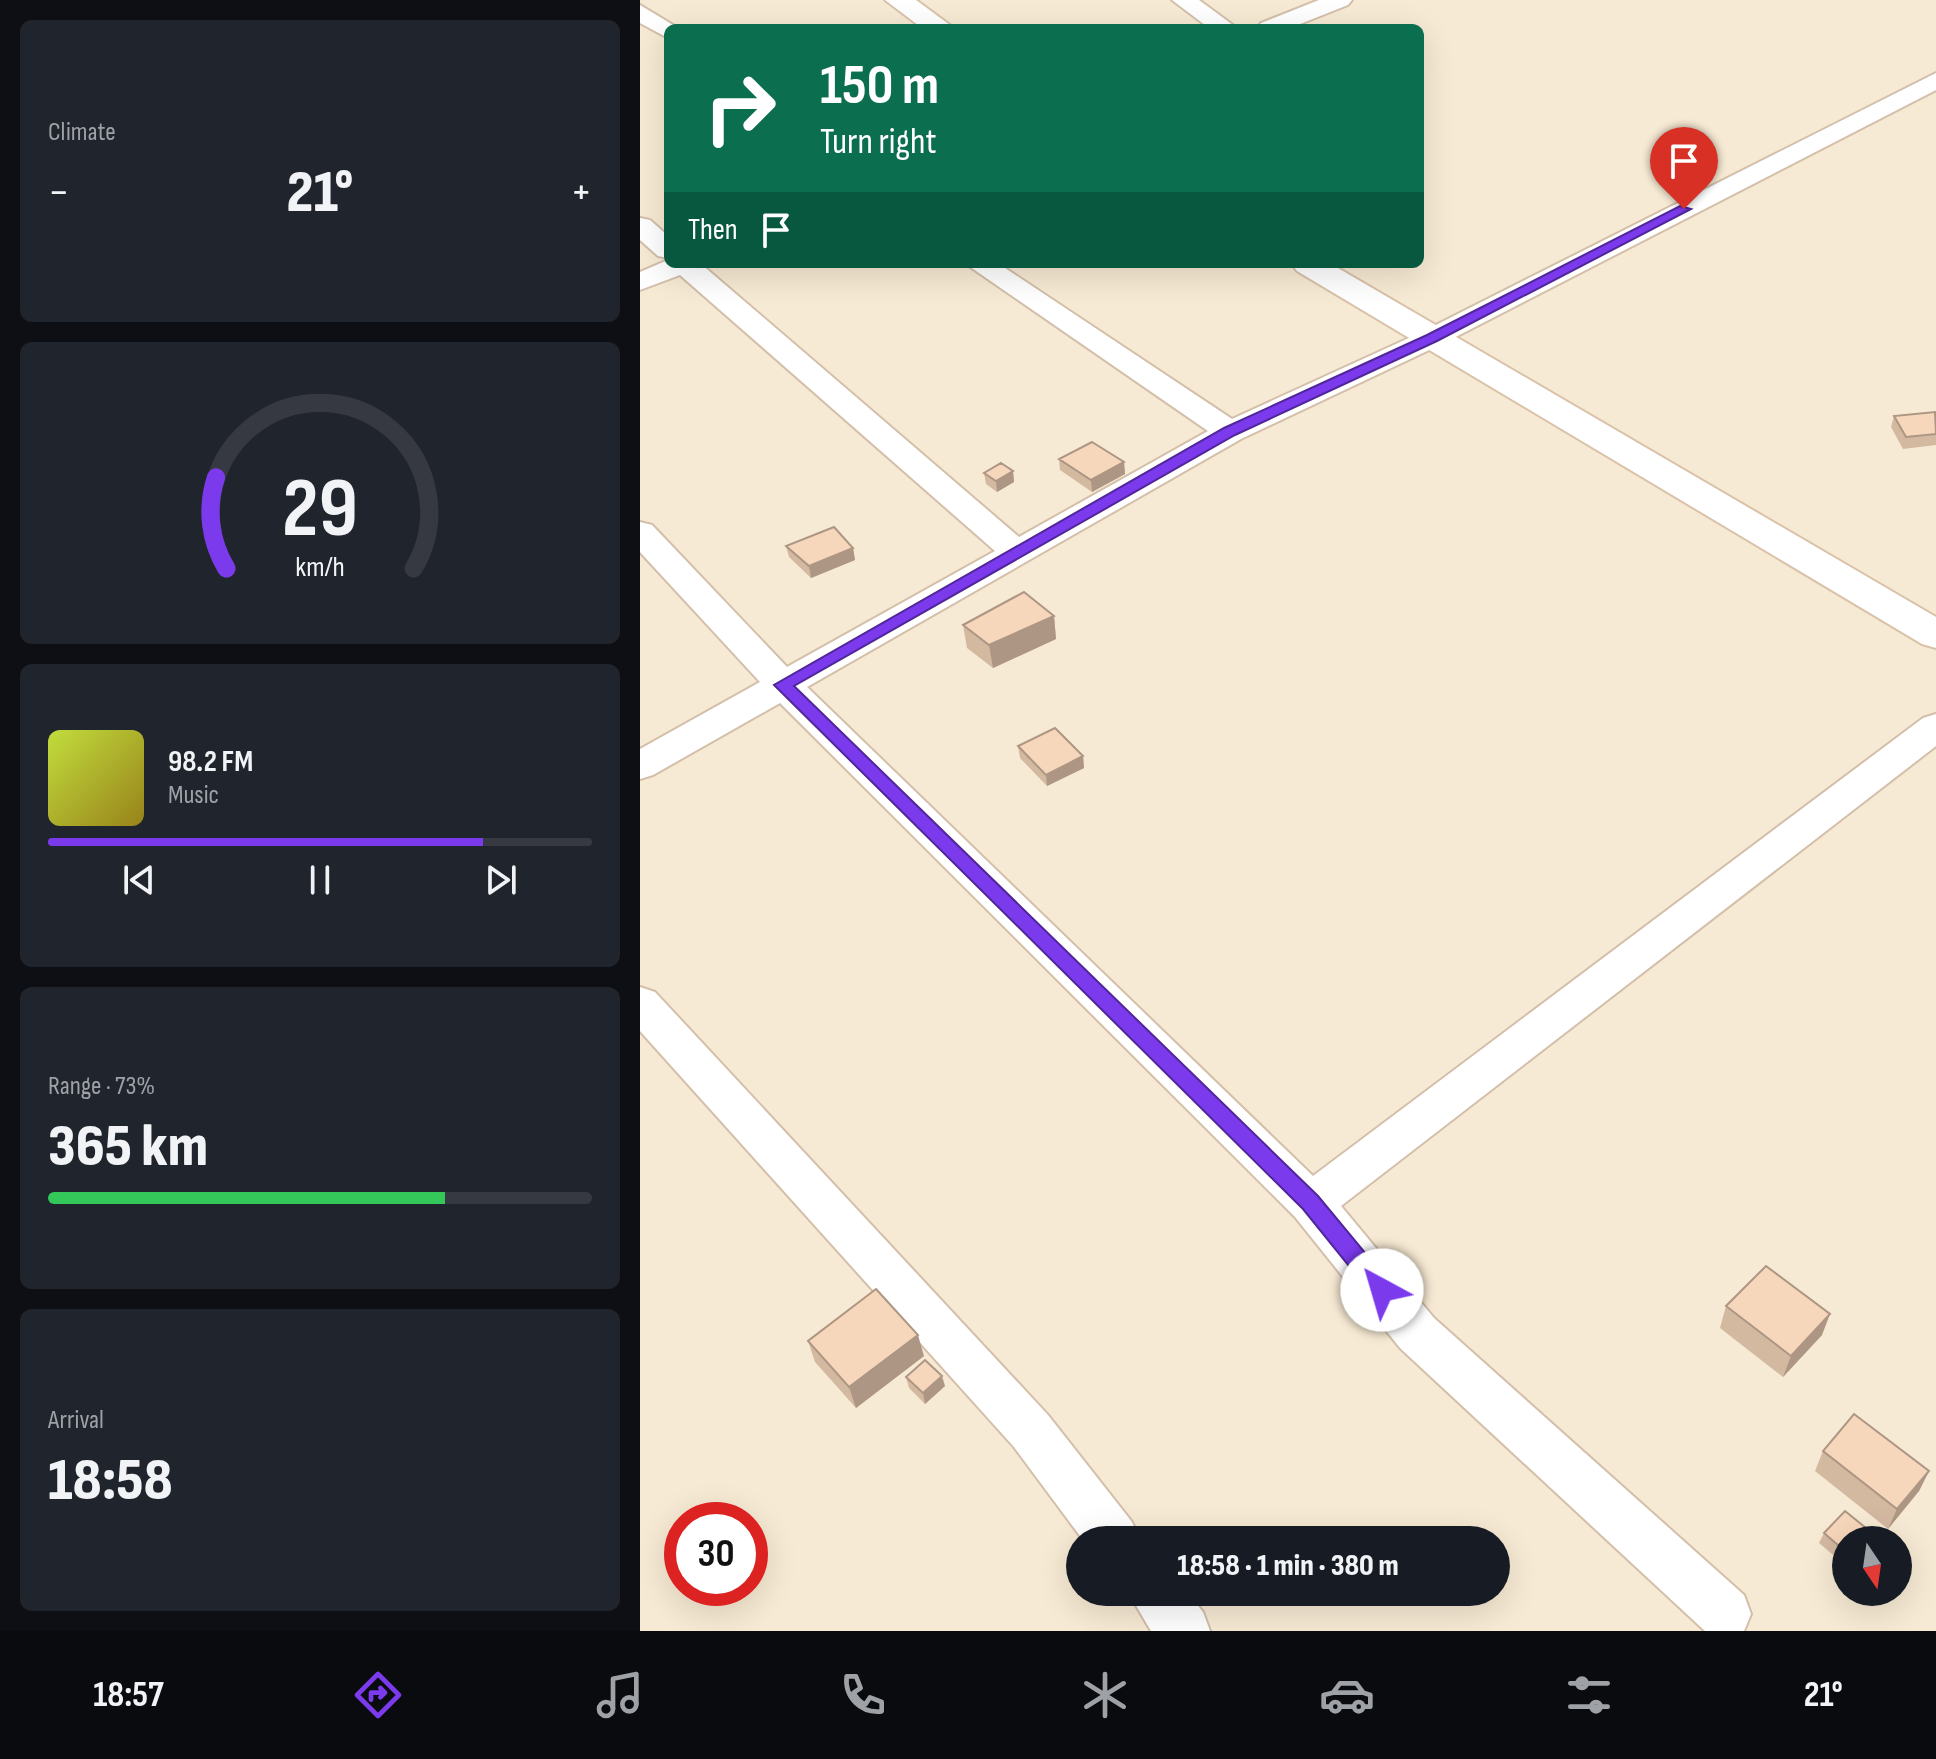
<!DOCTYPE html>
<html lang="en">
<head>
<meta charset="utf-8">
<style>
  :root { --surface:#171b24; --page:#20242c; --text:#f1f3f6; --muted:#9ea1a6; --line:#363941; --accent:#7c3aed }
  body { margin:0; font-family:"Sofia Sans Condensed",sans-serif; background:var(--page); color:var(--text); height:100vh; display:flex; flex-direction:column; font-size:30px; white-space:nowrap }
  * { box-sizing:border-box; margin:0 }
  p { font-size:26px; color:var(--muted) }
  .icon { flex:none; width:44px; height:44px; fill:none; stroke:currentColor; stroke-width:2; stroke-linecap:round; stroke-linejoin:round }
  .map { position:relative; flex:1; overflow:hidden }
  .drawer { display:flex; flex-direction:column; gap:20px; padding:20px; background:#0d0f14; width:640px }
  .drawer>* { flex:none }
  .top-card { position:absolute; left:24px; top:24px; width:760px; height:244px; border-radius:12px; box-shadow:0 8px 32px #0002; background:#0b6e4f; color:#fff; overflow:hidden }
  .needle { width:52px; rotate:167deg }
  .tools { position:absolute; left:1192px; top:1526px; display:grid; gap:16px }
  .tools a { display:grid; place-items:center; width:80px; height:80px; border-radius:50%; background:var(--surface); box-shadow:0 8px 32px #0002; font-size:40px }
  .speed { position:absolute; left:24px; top:1502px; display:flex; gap:16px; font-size:40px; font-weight:700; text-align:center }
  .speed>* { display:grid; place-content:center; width:104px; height:104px; border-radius:50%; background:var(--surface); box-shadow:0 8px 32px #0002; line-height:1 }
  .speed .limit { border:12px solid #d22; background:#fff; color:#111 }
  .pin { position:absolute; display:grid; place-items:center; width:68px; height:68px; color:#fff; margin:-82px -34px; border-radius:50% 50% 50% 0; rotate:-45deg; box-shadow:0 0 8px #0007 }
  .pin .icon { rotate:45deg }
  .me { position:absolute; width:88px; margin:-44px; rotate:321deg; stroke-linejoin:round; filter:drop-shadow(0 0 6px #0008) }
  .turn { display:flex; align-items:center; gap:28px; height:168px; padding:0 24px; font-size:36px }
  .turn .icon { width:104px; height:104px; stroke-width:2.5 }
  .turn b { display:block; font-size:56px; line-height:68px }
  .then { display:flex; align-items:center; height:76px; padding:0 24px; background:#0003; gap:16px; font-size:30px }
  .big { font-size:60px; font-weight:800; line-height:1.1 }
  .drawer .card { flex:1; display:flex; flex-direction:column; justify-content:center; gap:12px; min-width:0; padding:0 28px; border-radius:12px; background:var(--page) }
  .drawer .dial { align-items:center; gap:0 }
  .dial svg { height:208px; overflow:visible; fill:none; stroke:var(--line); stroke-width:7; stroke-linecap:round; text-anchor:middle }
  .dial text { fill:var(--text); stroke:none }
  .song { display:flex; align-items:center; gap:24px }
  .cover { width:96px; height:96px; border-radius:12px; background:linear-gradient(135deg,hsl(70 70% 55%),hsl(50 70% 35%)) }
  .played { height:8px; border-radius:4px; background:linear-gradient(90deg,var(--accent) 80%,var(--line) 80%) }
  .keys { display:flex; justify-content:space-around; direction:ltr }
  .heat { display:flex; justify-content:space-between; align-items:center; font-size:44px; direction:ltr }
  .charge { height:12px; border-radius:6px; background:linear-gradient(90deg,#34c759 73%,var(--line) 0) }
  .trip { position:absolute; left:426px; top:1526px; width:444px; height:80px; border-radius:40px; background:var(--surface); box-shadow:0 8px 32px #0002; font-weight:800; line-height:80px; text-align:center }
  .tabs { display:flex; height:128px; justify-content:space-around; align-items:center; background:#090b0e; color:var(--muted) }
  .tabs .icon { width:56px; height:56px }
  .tabs .on { color:var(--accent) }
  .tabs b { font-size:36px; color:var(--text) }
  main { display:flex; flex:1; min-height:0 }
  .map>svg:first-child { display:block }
  .residential { fill:#f7ead4; fill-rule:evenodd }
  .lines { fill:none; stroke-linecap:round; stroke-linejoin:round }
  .street-casing { stroke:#d3bfaa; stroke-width:4 }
  .secondary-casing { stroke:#d9c2a9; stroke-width:4 }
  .street { fill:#fff; fill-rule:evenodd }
  .secondary { fill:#fff; fill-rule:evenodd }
  .wall { fill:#d4b9a1 }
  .shaded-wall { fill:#ad9683 }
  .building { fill:#f7d7bb; stroke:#ad9683; stroke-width:2 }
  .route { fill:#7c3aed; stroke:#51269a; stroke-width:2 }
</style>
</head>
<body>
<main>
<section class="drawer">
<div class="card"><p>Climate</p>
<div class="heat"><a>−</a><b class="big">21°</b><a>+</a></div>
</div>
<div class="card dial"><svg viewBox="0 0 100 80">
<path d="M14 69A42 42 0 1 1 86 69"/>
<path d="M14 69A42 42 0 0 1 10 34" stroke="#7c3aed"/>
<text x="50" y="56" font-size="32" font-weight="700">29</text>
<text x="50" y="72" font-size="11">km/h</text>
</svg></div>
<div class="card">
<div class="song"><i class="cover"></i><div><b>98.2 FM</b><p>Music</p></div></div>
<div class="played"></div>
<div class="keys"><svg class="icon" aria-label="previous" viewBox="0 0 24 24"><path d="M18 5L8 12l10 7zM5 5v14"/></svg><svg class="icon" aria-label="pause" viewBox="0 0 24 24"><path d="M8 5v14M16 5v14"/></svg><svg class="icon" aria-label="next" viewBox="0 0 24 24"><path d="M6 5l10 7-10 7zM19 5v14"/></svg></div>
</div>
<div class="card"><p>Range · 73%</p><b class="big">365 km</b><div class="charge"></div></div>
<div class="card"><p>Arrival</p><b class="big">18:58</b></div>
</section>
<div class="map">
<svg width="1296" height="1631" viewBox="0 0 1296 1631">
  <rect width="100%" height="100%" fill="#fff7e6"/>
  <path class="residential" d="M0,0H1296V1631H0ZM28,28H780V264H28ZM42,1520H110V1588H42ZM440,1540H856V1592H440ZM1206,1540H1258V1592H1206Z"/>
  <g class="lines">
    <g class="street-casing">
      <path id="street" d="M532,0H559L597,28H569Z
        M679,0H712L708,5L650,28H617L621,23Z
        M0,5L38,28H28V38L0,23Z
        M1296,73V90L802,344L601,439L167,687L673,1176L1283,718L1296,714V746L701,1206L794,1318L1104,1595L1111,1614L1104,1631H1065L760,1348L655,1217L140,703L13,775L0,779V749L120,682L0,552V522L12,525L147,667L355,551L40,275L0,290V272L28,260V264H61L379,537L568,431L326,264H359L592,419L782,332Z
        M0,218L10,220L28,236V258L18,256L0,240Z
        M0,987L15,992L408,1415L492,1522L500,1540H443L374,1447L0,1031Z
        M488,1592H547L563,1612L570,1631H511Z"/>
    </g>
    <g class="secondary-casing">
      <path id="secondary" d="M245,0H276L314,28H282Z
        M652,264H691L1296,617V648L1282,644L657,271Z"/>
    </g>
    <use href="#street" class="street"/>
    <use href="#secondary" class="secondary"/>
  </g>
  <path class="wall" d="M1296,413V445L1263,449L1251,427L1254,416Z
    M419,459L484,462L485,474L452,492L420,470Z
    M373,471L374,482L357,492L346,484L344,473Z
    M146,546L213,548L215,560L171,578L149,557Z
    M414,616L416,639L353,668L327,648L323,625Z
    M378,746L443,756L444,768L407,786L380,758Z
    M1086,1306L1182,1335L1143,1377L1080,1328Z
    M168,1341L284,1356L216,1408L175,1362Z
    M266,1377L305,1386L285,1404L269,1388Z
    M1183,1451L1289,1471L1279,1491L1248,1529L1175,1471Z
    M1231,1532L1227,1540H1206L1205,1565L1179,1543L1184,1533Z"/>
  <path class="shaded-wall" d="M484,462L485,474L452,492L451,480Z
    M373,471L374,482L357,492L356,481Z
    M213,548L215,560L171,578L169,566Z
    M414,616L416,639L353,668L349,645Z
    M443,756L444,768L407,786L406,775Z
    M1190,1314L1182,1335L1143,1377L1151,1356Z
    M278,1335L284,1356L216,1408L209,1387Z
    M302,1376L305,1386L285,1404L283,1393Z
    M1289,1471L1279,1491L1248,1529L1257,1509Z"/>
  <path class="building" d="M1295,412L1296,434L1266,437L1254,416Z
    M452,442L484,462L451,480L419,459Z
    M361,463L373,471L356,481L344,473Z
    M194,527L213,548L169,566L146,546Z
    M384,592L414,616L349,645L323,625Z
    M415,728L443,756L406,775L378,746Z
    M1126,1266L1190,1314L1151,1356L1086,1306Z
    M236,1289L278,1335L209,1387L168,1341Z
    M285,1360L302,1376L283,1393L266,1377Z
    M1214,1414L1289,1471L1257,1509L1183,1451Z
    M1205,1511L1231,1532L1224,1540H1206V1552L1184,1533Z"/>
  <path class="route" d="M1040,206L1051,209L797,341L595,435L154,686L678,1196L750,1283L753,1290L750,1297L742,1299L734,1297L663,1209L134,685L584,428L787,335Z"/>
</svg>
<div class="tools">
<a><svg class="needle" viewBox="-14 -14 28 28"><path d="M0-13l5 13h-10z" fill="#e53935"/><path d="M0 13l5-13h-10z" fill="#9ea1a6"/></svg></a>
</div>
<div class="speed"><div class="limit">30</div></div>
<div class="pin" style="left:1044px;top:209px;background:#d93025"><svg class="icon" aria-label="arrive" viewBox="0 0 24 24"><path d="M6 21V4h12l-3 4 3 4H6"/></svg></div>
<svg class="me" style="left:742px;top:1290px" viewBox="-20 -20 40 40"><circle r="19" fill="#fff"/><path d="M0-13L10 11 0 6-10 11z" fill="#7c3aed"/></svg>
<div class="trip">18:58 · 1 min · 380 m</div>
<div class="top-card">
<div class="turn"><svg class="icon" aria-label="right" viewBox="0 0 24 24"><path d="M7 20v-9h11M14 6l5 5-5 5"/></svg><div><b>150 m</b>Turn right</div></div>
<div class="then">Then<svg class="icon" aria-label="arrive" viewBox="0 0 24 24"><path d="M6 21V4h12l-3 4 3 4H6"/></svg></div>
</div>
</div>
</main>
<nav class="tabs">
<b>18:57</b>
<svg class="icon on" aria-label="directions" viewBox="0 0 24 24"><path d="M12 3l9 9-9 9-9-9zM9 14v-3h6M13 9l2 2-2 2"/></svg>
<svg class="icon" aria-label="music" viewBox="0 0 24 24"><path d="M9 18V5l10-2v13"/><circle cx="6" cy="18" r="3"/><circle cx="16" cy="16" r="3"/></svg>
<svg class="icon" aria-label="phone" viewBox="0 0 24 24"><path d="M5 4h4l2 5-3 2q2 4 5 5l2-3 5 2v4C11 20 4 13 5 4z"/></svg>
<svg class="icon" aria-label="climate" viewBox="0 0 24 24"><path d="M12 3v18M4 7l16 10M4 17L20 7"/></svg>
<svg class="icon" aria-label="car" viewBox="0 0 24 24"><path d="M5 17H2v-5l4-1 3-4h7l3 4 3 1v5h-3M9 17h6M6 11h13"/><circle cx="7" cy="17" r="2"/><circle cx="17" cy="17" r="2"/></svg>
<svg class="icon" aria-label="filters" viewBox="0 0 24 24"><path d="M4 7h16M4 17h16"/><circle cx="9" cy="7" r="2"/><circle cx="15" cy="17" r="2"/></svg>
<b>21°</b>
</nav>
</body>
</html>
